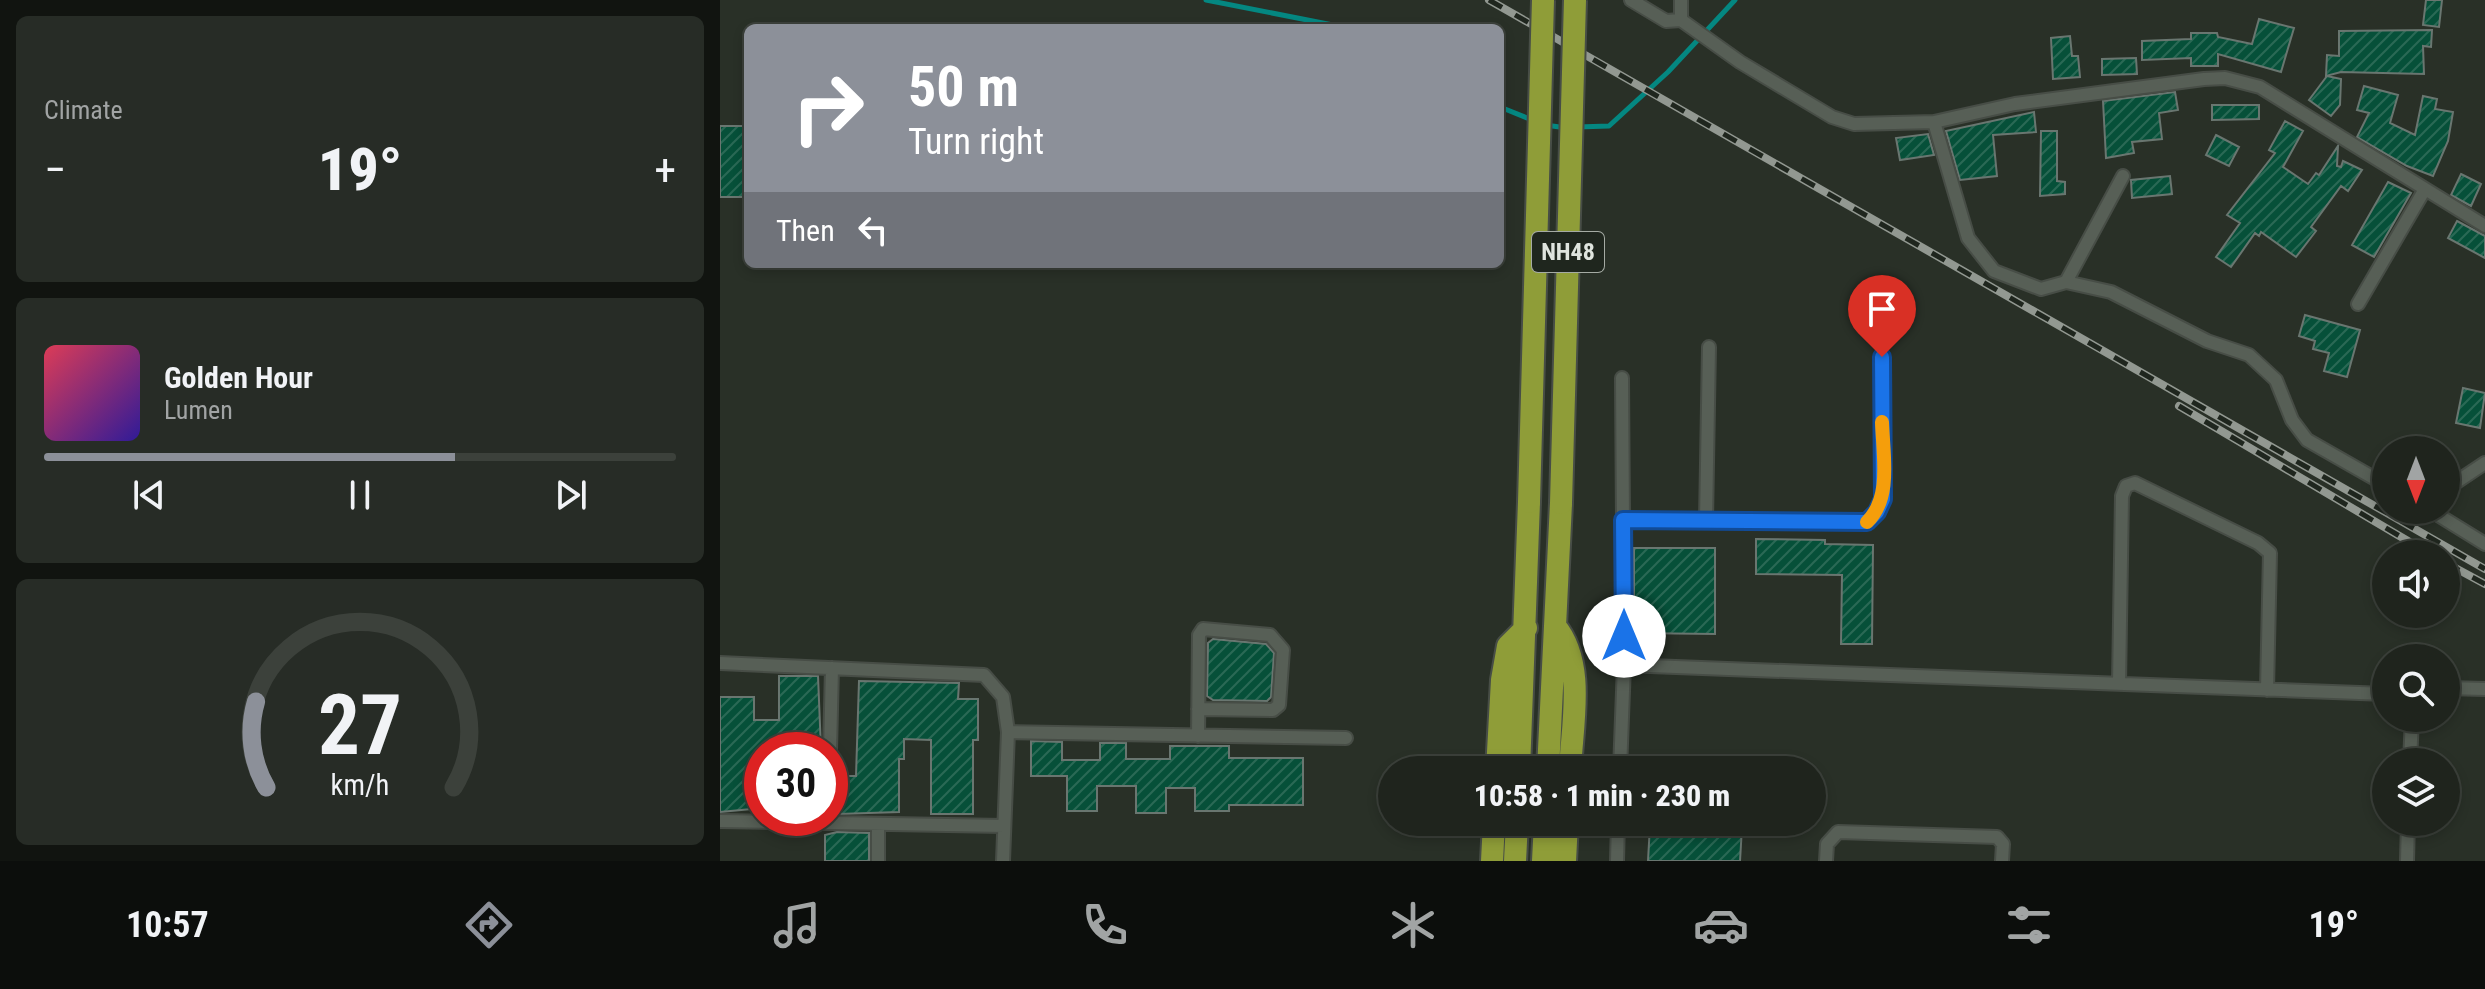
<!DOCTYPE html>
<html lang="en">
<head>
<meta charset="utf-8">
<style>
  :root { --surface:#1f241d; --page:#272c26; --text:#f1f3f6; --muted:#a1a4a4; --line:#3c413b; --accent:#8c9099 }
  body { margin:0; font-family:"Roboto Condensed",sans-serif; background:var(--page); color:var(--text); height:100vh; display:flex; flex-direction:column; font-size:30px; white-space:nowrap }
  * { box-sizing:border-box; margin:0 }
  p { font-size:26px; color:var(--muted) }
  .icon { flex:none; width:44px; height:44px; fill:none; stroke:currentColor; stroke-width:2; stroke-linecap:round; stroke-linejoin:round }
  .map { position:relative; flex:1; overflow:hidden }
  .details { display:flex; flex-direction:column; gap:16px; padding:16px; background:#111410; width:720px }
  .details>* { flex:none }
  .hud { position:absolute; left:24px; top:24px; width:760px; height:244px; border-radius:12px; box-shadow:0 4px 12px #0003,0 0 0 2px var(--line); background:#8c9099; color:#fff; overflow:hidden }
  .needle { width:52px; rotate:180deg }
  .tools { position:absolute; left:1652px; top:436px; display:grid; gap:16px }
  .tools a { display:grid; place-items:center; width:88px; height:88px; border-radius:50%; background:var(--surface); box-shadow:0 4px 12px #0003,0 0 0 2px var(--line); font-size:40px }
  .speed { position:absolute; left:24px; top:732px; display:flex; gap:16px; font-size:40px; font-weight:700; text-align:center }
  .speed>* { display:grid; place-content:center; width:104px; height:104px; border-radius:50%; background:var(--surface); box-shadow:0 4px 12px #0003,0 0 0 2px var(--line); line-height:1 }
  .speed .limit { border:12px solid #d22; background:#fff; color:#111 }
  .pin { position:absolute; display:grid; place-items:center; width:68px; height:68px; color:#fff; margin:-82px -34px; border-radius:50% 50% 50% 0; rotate:-45deg; box-shadow:0 0 8px #0007 }
  .pin .icon { rotate:45deg }
  .me { position:absolute; width:88px; margin:-44px; rotate:0deg; stroke-linejoin:round; filter:drop-shadow(0 0 6px #0008) }
  .turn { display:flex; align-items:center; gap:28px; height:168px; padding:0 32px; font-size:36px }
  .turn .icon { width:104px; height:104px; stroke-width:2.5 }
  .turn b { display:block; font-size:56px; line-height:68px }
  .then { display:flex; align-items:center; height:76px; padding:0 32px; background:#0003; gap:16px; font-size:30px }
  .big { font-size:60px; font-weight:800; line-height:1.1 }
  .details .card { flex:1; display:flex; flex-direction:column; justify-content:center; gap:12px; min-width:0; padding:0 28px; border-radius:12px; background:var(--page) }
  .details .dial { align-items:center; gap:0 }
  .dial svg { height:208px; overflow:visible; fill:none; stroke:var(--line); stroke-width:7; stroke-linecap:round; text-anchor:middle }
  .dial text { fill:var(--text); stroke:none }
  .song { display:flex; align-items:center; gap:24px }
  .cover { width:96px; height:96px; border-radius:12px; background:linear-gradient(135deg,hsl(350 70% 55%),hsl(250 70% 35%)) }
  .played { height:8px; border-radius:4px; background:linear-gradient(90deg,var(--accent) 65%,var(--line) 65%) }
  .keys { display:flex; justify-content:space-around; direction:ltr }
  .heat { display:flex; justify-content:space-between; align-items:center; font-size:44px; direction:ltr }
  .trip { position:absolute; left:658px; top:756px; width:448px; height:80px; border-radius:40px; background:var(--surface); box-shadow:0 4px 12px #0003,0 0 0 2px var(--line); font-weight:800; line-height:80px; text-align:center }
  .tab-bar { display:flex; height:128px; justify-content:space-around; align-items:center; background:#0c0e0c; color:var(--muted) }
  .tab-bar .icon { width:56px; height:56px }
  .tab-bar .on { color:var(--accent) }
  .tab-bar b { font-size:36px; color:var(--text) }
  main { display:flex; flex:1; min-height:0 }
  .map>svg:first-child { display:block }
  .lines { fill:none; stroke-linecap:round; stroke-linejoin:round }
  .stream { stroke:#048781; stroke-width:5 }
  .building { fill:url(#building-hatch); stroke:#697670; stroke-width:2 }
  .street-casing { stroke:#474d46; stroke-width:16 }
  .highway-casing { stroke:#474d46; stroke-width:26 }
  .street { stroke:#575f56; stroke-width:12 }
  .highway { stroke:#8f9d38; stroke-width:22 }
  .rail-casing { stroke:#929891; stroke-width:8 }
  .rail { stroke:#1f261e; stroke-width:5; stroke-dasharray:15; stroke-linecap:butt }
  .highway-bridge-casing { stroke:#474d46; stroke-width:26; stroke-linecap:butt }
  .highway-bridge { stroke:#8f9d38; stroke-width:22 }
  .route-casing { stroke:#114b97; stroke-width:20 }
  .route { stroke:#1a73e8; stroke-width:14 }
  .slow { stroke:#f59e0b; stroke-width:14 }
  .labels { text-anchor:middle; dominant-baseline:central; stroke-width:8; stroke-linejoin:round; paint-order:stroke }
  .shield { fill:#1f261e; stroke:#a5aba4; stroke-width:2 }
  .shield-label { font-size:24px; font-weight:bold; fill:#dfe4de }
</style>
</head>
<body>
<main>
<section class="details">
<div class="card"><p>Climate</p>
<div class="heat"><a>−</a><b class="big">19°</b><a>+</a></div>
</div>
<div class="card">
<div class="song"><i class="cover"></i><div><b>Golden Hour</b><p>Lumen</p></div></div>
<div class="played"></div>
<div class="keys"><svg class="icon" aria-label="previous" viewBox="0 0 24 24"><path d="M18 5L8 12l10 7zM5 5v14"/></svg><svg class="icon" aria-label="pause" viewBox="0 0 24 24"><path d="M8 5v14M16 5v14"/></svg><svg class="icon" aria-label="next" viewBox="0 0 24 24"><path d="M6 5l10 7-10 7zM19 5v14"/></svg></div>
</div>
<div class="card dial"><svg viewBox="0 0 100 80">
<path d="M14 69A42 42 0 1 1 86 69"/>
<path d="M14 69A42 42 0 0 1 10 36" stroke="#8c9099"/>
<text x="50" y="56" font-size="32" font-weight="700">27</text>
<text x="50" y="72" font-size="11">km/h</text>
</svg></div>
</section>
<div class="map">
<svg width="1765" height="861" viewBox="0 0 1765 861">
  <defs>
    <pattern id="building-hatch" width="6" height="6" patternUnits="userSpaceOnUse" patternTransform="scale(2)"><rect width="6" height="6" fill="#065039"/><path d="M-1 1l2-2M0 6l6-6M5 7l2-2" fill="none" stroke="#2a6955"/></pattern>
  </defs>
  <rect width="100%" height="100%" fill="#293027"/>
  <g class="lines">
    <path class="stream" d="M486,0L628,28
      M780,107L812,120
      M825,125L847,128
      M857,127L889,126L948,72L1015,0"/>
  </g>
  <path class="building" d="M1706,0H1722L1719,27L1703,25Z
    M1539,19L1574,28L1561,72L1498,54V66H1471V58L1422,60V41L1471,39V33H1497L1498,37L1532,44Z
    M1712,30L1711,47L1703,46L1704,74L1621,72L1606,76L1607,55L1619,56V31Z
    M1350,36L1352,56H1358L1360,77L1333,79L1331,38Z
    M1416,58L1417,74L1382,75V59Z
    M1607,76L1621,79L1620,105L1611,116L1589,100Z
    M1644,86L1678,95L1670,123L1695,135L1703,96L1717,99L1715,109L1733,112L1728,141L1713,176L1687,166L1637,137L1649,113L1637,110Z
    M1455,92L1458,110L1439,113L1442,139L1412,142L1414,153L1386,158L1383,101Z
    M1492,105H1539V119L1492,120Z
    M1314,112L1316,132L1273,135L1277,176L1240,180L1226,131Z
    M1565,121L1583,131L1563,167L1588,184L1596,173L1599,175L1618,146L1617,166L1621,167L1623,161L1642,170L1628,191L1621,186L1591,227L1596,231L1576,257L1541,232L1539,236L1535,233L1511,267L1496,257L1520,223L1507,215L1555,153L1549,150Z
    M0,126H28V197H0Z
    M1321,131H1337V181L1345,182V194L1320,196Z
    M1208,134L1214,155L1180,160L1176,138Z
    M1496,135L1519,147L1509,166L1486,155Z
    M1741,174L1761,184L1751,206L1731,195Z
    M1450,176L1452,194L1412,198L1411,180Z
    M1668,182L1691,193L1654,257L1632,245Z
    M1737,221L1765,236V258L1728,238Z
    M1585,315L1640,330L1627,377L1604,371L1609,353L1593,349L1595,341L1579,336Z
    M1743,388L1765,393L1760,428L1736,423Z
    M1036,539L1105,540V544L1153,545L1152,644H1121L1122,575L1036,574Z
    M914,548H995V634L914,633Z
    M493,639L546,644L554,653L551,697L547,701L493,700L487,696L488,643Z
    M59,676H98L101,750H42V808L0,812V697H34V720H59Z
    M139,681L239,683L238,699H258V740H253V814H211V740L184,739V759H179V812L118,814V776H136Z
    M311,741L342,742V760H380V743H406V759H450V746H509V758H583V805H509V811H475V788H446V813H416V786H377V811H347V776H311Z
    M930,825L1022,827L1020,861H928Z
    M117,832L149,833V861H105V835Z"/>
  <g class="lines">
    <g class="street-casing">
      <path id="street" d="M911,0L946,21L961,20L1020,62L1112,117L1134,124L1214,122L1295,104L1484,79L1505,78L1540,87L1765,226
        M961,20V0
        M1214,122L1248,238L1274,271L1321,289L1346,282L1391,292L1487,341L1529,355L1556,380L1572,420L1587,440L1666,485
        M1346,282L1403,176
        M1638,304L1705,189
        M902,378L904,665
        M1726,489L1765,463
        M1710,510L1765,544
        M903,520L1147,522L1157,512L1163,499L1162,357
        M986,521L989,347
        M0,663L264,675L283,697L288,732L283,861
        M1399,684L1402,496L1406,486L1415,483L1538,543L1550,553L1547,690
        M1726,688L1765,689
        M478,709L553,710L559,705L563,650L550,635L483,629L479,635L478,736
        M288,732L626,738
        M110,750L112,668
        M1690,762L1692,718
        M900,770L904,665L1666,694
        M0,821L284,826
        M158,861V824
        M897,861L898,822
        M1106,861L1107,844L1118,832L1277,837L1283,844L1282,861
        M1687,861L1688,822"/>
    </g>
    <g class="highway-casing">
      <path id="highway" d="M835,626C866,663 852,724 850,770
        M777,770L782,680L788,646L806,628
        M799,770L809,502
        M828,770L841,503
        M772,861L774,822
        M795,861L797,822
        M823,861L825,822
        M845,861L847,822"/>
    </g>
    <use href="#street" class="street"/>
    <use href="#highway" class="highway"/>
    <g class="rail-casing">
      <path id="rail" d="M769,0L1765,569
        M1459,406L1710,554
        M1726,563L1765,584"/>
    </g>
    <use href="#rail" class="rail"/>
    <g class="highway-bridge-casing">
      <path id="highway-bridge" d="M809,502L823,0
        M841,503L855,0"/>
    </g>
    <use href="#highway-bridge" class="highway-bridge"/>
  </g>
  <g class="lines">
    <g class="route-casing">
      <path id="route" d="M904,636L903,520L1147,522L1157,512L1163,499L1162,357"/>
    </g>
    <use href="#route" class="route"/>
    <path class="slow" d="M1147,522C1172,498 1163,455 1162,422"/>
  </g>
  <g class="labels">
    <rect class="shield" x="812" y="232" width="72" height="40" rx="6"/>
    <g class="shield-label">
      <text x="848" y="252">NH48</text>
    </g>
  </g>
</svg>
<div class="tools">
<a><svg class="needle" viewBox="-14 -14 28 28"><path d="M0-13l5 13h-10z" fill="#e53935"/><path d="M0 13l5-13h-10z" fill="#a1a4a4"/></svg></a>
<a><svg class="icon" aria-label="sound" viewBox="0 0 24 24"><path d="M4 9h4l5-4v14l-5-4H4zM17 9q2 3 0 6"/></svg></a>
<a><svg class="icon" aria-label="search" viewBox="0 0 24 24"><circle cx="10" cy="10" r="6"/><path d="M15 15l6 6"/></svg></a>
<a><svg class="icon" aria-label="layers" viewBox="0 0 24 24"><path d="M12 4l9 5-9 5-9-5zM3 14l9 5 9-5"/></svg></a>
</div>
<div class="speed"><div class="limit">30</div></div>
<div class="pin" style="left:1162px;top:357px;background:#d93025"><svg class="icon" aria-label="arrive" viewBox="0 0 24 24"><path d="M6 21V4h12l-3 4 3 4H6"/></svg></div>
<svg class="me" style="left:904px;top:636px" viewBox="-20 -20 40 40"><circle r="19" fill="#fff"/><path d="M0-13L10 11 0 6-10 11z" fill="#1a73e8"/></svg>
<div class="trip">10:58 · 1 min · 230 m</div>
<div class="hud">
<div class="turn"><svg class="icon" aria-label="right" viewBox="0 0 24 24"><path d="M7 20v-9h11M14 6l5 5-5 5"/></svg><div><b>50 m</b>Turn right</div></div>
<div class="then">Then<svg class="icon" aria-label="left" viewBox="0 0 24 24"><path d="M17 20v-9H6M10 6l-5 5 5 5"/></svg></div>
</div>
</div>
</main>
<nav class="tab-bar">
<b>10:57</b>
<svg class="icon on" aria-label="directions" viewBox="0 0 24 24"><path d="M12 3l9 9-9 9-9-9zM9 14v-3h6M13 9l2 2-2 2"/></svg>
<svg class="icon" aria-label="music" viewBox="0 0 24 24"><path d="M9 18V5l10-2v13"/><circle cx="6" cy="18" r="3"/><circle cx="16" cy="16" r="3"/></svg>
<svg class="icon" aria-label="phone" viewBox="0 0 24 24"><path d="M5 4h4l2 5-3 2q2 4 5 5l2-3 5 2v4C11 20 4 13 5 4z"/></svg>
<svg class="icon" aria-label="climate" viewBox="0 0 24 24"><path d="M12 3v18M4 7l16 10M4 17L20 7"/></svg>
<svg class="icon" aria-label="car" viewBox="0 0 24 24"><path d="M5 17H2v-5l4-1 3-4h7l3 4 3 1v5h-3M9 17h6M6 11h13"/><circle cx="7" cy="17" r="2"/><circle cx="17" cy="17" r="2"/></svg>
<svg class="icon" aria-label="filters" viewBox="0 0 24 24"><path d="M4 7h16M4 17h16"/><circle cx="9" cy="7" r="2"/><circle cx="15" cy="17" r="2"/></svg>
<b>19°</b>
</nav>
</body>
</html>
